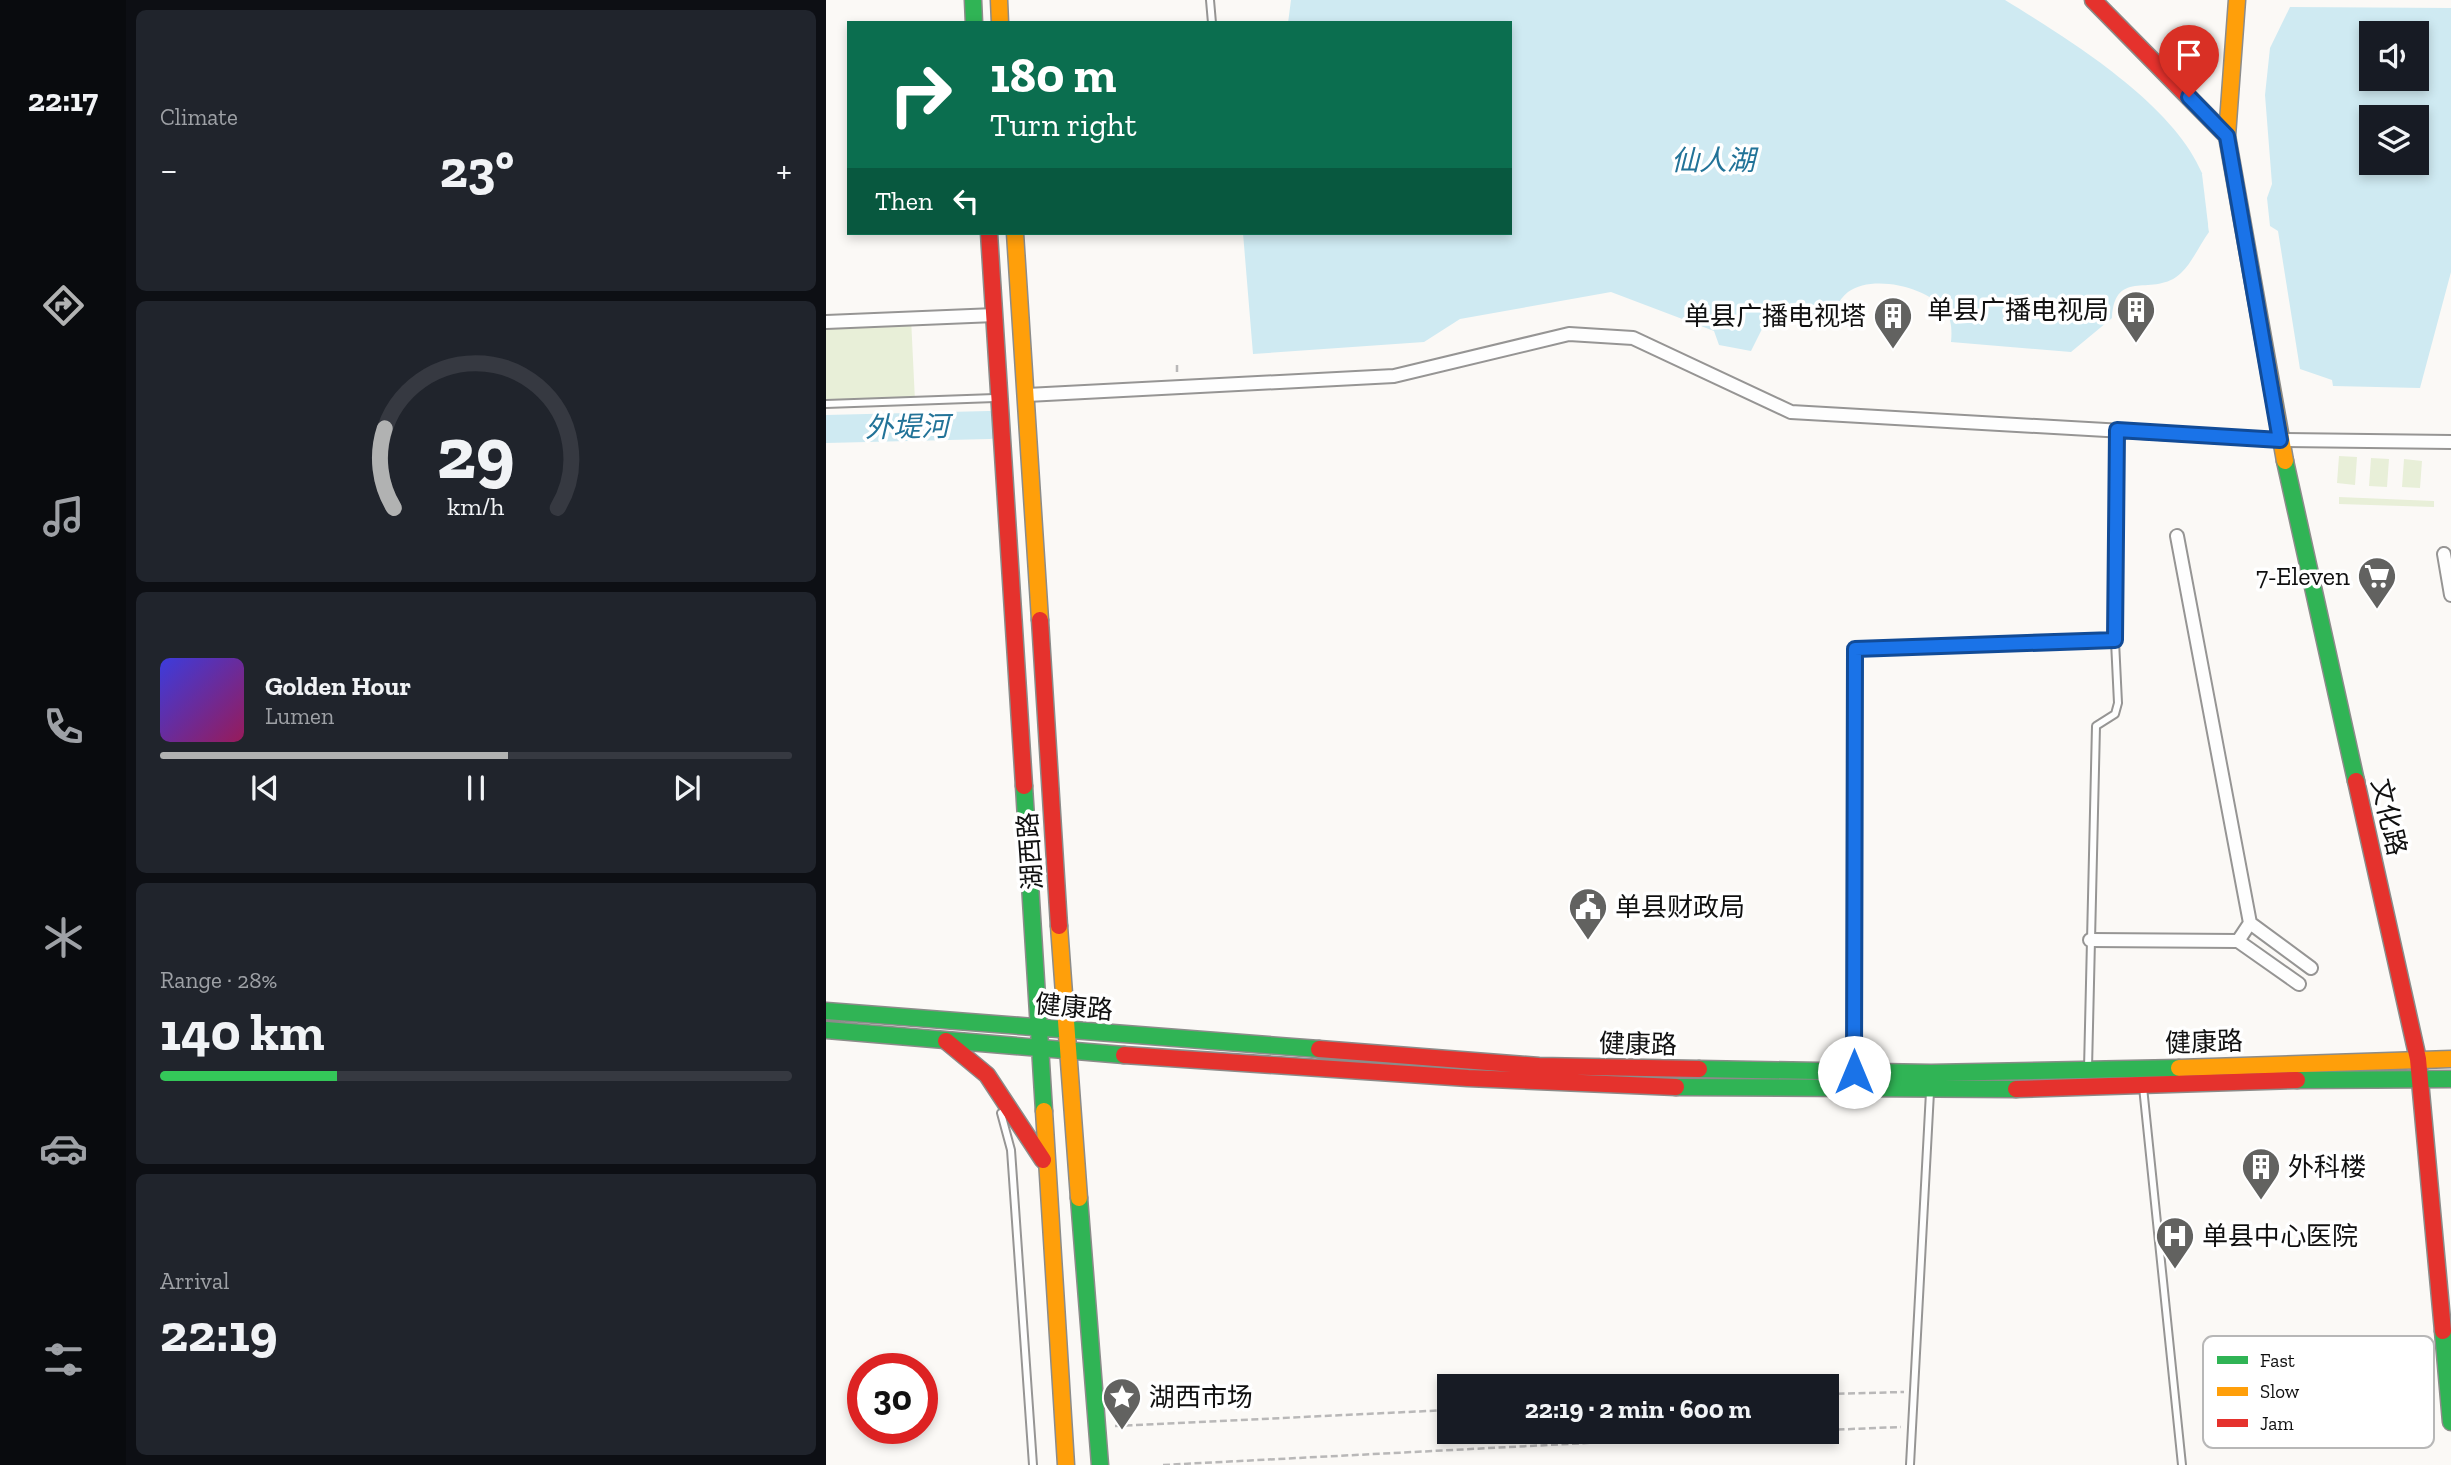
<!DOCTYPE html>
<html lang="en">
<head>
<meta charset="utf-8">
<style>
  :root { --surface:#171b24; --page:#20242c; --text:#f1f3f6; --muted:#9ea1a6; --line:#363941; --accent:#b1b2b2 }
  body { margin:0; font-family:"Zilla Slab","Noto Sans SC",serif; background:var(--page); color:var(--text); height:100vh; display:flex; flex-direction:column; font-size:26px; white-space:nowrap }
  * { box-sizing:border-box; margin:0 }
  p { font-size:23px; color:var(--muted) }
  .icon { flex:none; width:38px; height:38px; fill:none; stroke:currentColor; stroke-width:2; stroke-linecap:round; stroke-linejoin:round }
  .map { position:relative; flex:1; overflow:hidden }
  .sheet { display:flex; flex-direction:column; gap:10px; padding:10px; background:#0d0f14; width:700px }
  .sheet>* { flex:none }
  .guide { position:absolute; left:21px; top:21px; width:665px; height:214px; border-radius:0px; box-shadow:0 4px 10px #0003; background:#0b6e4f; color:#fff; overflow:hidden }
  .buttons { position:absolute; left:1533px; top:21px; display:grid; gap:14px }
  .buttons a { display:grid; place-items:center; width:70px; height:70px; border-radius:0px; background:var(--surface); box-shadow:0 4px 10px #0003; font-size:35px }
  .speed { position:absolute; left:21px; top:1353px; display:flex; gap:14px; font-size:35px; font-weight:700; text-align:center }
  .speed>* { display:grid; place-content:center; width:91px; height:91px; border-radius:50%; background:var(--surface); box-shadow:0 4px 10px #0003; line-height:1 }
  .speed .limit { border:10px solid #d22; background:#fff; color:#111 }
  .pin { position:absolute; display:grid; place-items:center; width:60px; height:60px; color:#fff; margin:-72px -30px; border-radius:50% 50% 50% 0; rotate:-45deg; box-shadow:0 0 7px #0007 }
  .pin .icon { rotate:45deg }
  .me { position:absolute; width:77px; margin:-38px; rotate:0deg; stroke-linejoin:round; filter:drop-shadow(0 0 5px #0008) }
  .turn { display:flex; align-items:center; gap:24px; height:147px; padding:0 28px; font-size:32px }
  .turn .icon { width:91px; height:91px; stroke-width:2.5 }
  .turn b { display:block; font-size:49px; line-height:60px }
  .then { display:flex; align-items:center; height:66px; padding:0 28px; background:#0003; gap:14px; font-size:26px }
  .big { font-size:52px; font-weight:800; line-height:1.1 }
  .sheet .tile { flex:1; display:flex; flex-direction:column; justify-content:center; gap:10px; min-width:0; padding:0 24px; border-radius:10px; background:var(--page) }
  .sheet .dial { align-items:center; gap:0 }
  .dial svg { height:182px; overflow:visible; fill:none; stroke:var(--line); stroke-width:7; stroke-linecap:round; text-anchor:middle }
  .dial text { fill:var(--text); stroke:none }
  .song { display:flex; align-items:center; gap:21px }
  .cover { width:84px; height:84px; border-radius:10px; background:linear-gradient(135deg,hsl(240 70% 55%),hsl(330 70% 35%)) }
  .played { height:7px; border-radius:4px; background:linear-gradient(90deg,var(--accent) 55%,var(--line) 55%) }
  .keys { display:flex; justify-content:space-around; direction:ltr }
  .heat { display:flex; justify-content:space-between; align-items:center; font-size:38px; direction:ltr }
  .charge { height:10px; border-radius:5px; background:linear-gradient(90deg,#34c759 28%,var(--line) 0) }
  .trip { position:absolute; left:611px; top:1374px; width:402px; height:70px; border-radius:0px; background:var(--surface); box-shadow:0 4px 10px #0003; font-weight:800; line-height:70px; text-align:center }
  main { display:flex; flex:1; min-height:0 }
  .tabs { display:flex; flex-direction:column; width:126px; justify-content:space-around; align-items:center; background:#090b0e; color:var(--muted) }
  .tabs .icon { width:49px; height:49px }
  .tabs .selected { color:var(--accent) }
  .tabs b { font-size:32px; color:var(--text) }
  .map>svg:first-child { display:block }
  .green { fill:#e8efd8 }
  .water { fill:#cfeaf2; fill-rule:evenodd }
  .pier { fill:#fbf9f6 }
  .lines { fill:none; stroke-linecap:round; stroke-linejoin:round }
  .river { stroke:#cfeaf2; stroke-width:28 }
  .lane-casing { stroke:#969594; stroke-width:10 }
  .street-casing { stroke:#969594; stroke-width:16 }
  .fast-casing { stroke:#8c8c8a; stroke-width:19 }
  .slow-casing { stroke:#8c8c8a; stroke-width:19 }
  .jam-casing { stroke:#8c8c8a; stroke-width:19 }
  .path { stroke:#b9b8b8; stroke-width:2.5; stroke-dasharray:7 3.5; stroke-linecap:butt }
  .lane { stroke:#fefefe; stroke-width:6 }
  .street { stroke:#fefefe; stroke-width:12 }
  .fast { stroke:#30b455; stroke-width:16 }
  .slow { stroke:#ff9f0a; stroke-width:16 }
  .jam { stroke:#e5322d; stroke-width:16 }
  .route-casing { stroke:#114b97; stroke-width:18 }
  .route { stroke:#1a73e8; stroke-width:12 }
  .labels { text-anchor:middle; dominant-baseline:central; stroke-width:7; stroke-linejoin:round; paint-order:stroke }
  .poi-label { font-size:26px; fill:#101010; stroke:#fff; text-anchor:start }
  .street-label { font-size:26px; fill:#101010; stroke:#fff }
  .water-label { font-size:28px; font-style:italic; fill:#227398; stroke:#fff }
  .key { fill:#fff; stroke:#b7b7b7; stroke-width:2 }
  .key-label { font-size:19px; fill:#101010 }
</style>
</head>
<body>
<main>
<nav class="tabs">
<b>22:17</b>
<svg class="icon selected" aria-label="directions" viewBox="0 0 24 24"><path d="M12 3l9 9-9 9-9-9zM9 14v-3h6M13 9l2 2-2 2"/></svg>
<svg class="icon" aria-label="music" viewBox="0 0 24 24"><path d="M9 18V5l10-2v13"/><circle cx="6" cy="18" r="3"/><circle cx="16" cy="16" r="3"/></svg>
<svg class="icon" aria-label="phone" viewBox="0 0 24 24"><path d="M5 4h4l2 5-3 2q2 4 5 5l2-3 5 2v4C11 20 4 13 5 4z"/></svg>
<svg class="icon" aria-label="climate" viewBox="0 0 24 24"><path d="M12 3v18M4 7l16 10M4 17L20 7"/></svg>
<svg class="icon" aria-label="car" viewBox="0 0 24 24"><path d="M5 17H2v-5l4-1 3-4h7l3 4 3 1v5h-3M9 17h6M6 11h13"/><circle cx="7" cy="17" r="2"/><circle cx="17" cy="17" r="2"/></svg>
<svg class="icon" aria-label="filters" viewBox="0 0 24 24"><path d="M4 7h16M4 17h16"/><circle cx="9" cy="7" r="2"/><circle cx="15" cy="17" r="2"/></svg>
</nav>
<section class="sheet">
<div class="tile"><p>Climate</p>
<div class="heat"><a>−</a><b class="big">23°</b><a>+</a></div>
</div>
<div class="tile dial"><svg viewBox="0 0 100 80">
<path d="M14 69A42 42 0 1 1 86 69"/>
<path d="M14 69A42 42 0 0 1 10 34" stroke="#b1b2b2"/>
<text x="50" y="56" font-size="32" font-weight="700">29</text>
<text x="50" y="72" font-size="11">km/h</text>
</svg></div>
<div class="tile">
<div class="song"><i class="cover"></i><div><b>Golden Hour</b><p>Lumen</p></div></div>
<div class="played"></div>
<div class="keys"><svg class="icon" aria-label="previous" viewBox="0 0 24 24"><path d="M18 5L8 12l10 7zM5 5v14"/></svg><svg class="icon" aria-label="pause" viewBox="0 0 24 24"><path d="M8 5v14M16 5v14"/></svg><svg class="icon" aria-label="next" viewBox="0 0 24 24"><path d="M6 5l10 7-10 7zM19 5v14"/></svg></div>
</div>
<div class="tile"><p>Range · 28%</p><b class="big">140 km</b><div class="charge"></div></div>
<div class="tile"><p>Arrival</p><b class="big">22:19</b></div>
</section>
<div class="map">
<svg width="1625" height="1465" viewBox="0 0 1625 1465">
  <rect width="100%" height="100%" fill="#fbf9f6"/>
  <path class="green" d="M85,318L89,401L0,404V322Z
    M1513,456L1531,457L1529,485L1511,483Z
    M1545,458L1563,459L1561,487L1543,486Z
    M1578,459L1596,461L1594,488L1576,487Z
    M1513,497L1608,501V507L1513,504Z"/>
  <path class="water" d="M465,0H1179C1241,38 1347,103 1376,173C1382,189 1381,214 1383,232C1374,244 1366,263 1355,273C1328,299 1289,266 1286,318L1245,352L1125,342C1126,332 1126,319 1119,310C1101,287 1047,274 1022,292C1013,299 1006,314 999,324L975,314L979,301L947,307L925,351L893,345L888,331L785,292L634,319L598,342L427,354L417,233H684V23H462Z
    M1464,7L1625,8V272L1594,388L1507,386L1506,380L1474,369L1452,231L1444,226L1441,198L1446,184L1439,95L1444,48ZM1545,33H1591V79H1545ZM1545,117H1591V163H1545Z"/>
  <path class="pier" d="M1376,174H1380L1387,231L1383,232Z"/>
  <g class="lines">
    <path class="river" d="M0,429L163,425"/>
    <g class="lane-casing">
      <path id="lane" d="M384,0L386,23
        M0,404L169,398
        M1029,649L1289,641
        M1262,1069L1270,726L1289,714L1292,703L1289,641L1291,431
        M1317,1087L1356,1465
        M175,1113L185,1150L207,1465
        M1084,1465L1104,1092"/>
    </g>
    <g class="street-casing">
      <path id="street" d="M0,322L169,315
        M201,395L568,376L743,334L807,338L965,412L1454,440L1625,442
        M1618,554L1625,595
        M1424,923L1485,968
        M1264,940L1412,941L1424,923L1351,536
        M1412,941L1473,984
        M1028,1072L1029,649"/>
    </g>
    <g class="fast-casing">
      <path id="fast" d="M147,0L148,23
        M1459,461L1530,781
        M198,786L218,1111
        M0,1011L493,1049
        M0,1030L298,1055
        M873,1069L1105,1073L1353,1068
        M1471,1080L1625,1079
        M850,1087L1190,1089
        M253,1198L274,1465
        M1617,1331L1625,1422"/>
    </g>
    <g class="slow-casing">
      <path id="slow" d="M173,0L174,23
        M1411,0L1401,136L1459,461
        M189,233L214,620
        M233,926L253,1198
        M1353,1068L1625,1059
        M218,1111L240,1465"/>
    </g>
    <g class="jam-casing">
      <path id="jam" d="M1267,0L1401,136
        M163,233L198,786
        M214,620L233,926
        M1530,781L1592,1059L1617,1331
        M120,1041L161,1075L217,1160
        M493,1049L713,1066L873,1069
        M298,1055L642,1078L850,1087
        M1190,1089L1471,1080"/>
    </g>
    <path class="path" d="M351,365V375
      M1001,1394L1078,1392
      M289,1426L623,1410
      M1001,1430L1075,1427
      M337,1465L972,1432"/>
    <use href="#lane" class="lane"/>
    <use href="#street" class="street"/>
    <use href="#fast" class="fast"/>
    <use href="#slow" class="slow"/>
    <use href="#jam" class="jam"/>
  </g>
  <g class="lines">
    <g class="route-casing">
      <path id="route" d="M1028,1072L1029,649L1289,640L1291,430L1454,440L1401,136L1363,97"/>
    </g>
    <use href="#route" class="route"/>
  </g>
  <defs>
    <g id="building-pin" transform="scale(2.0125)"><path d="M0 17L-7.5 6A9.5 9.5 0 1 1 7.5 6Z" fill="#626260" stroke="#fff"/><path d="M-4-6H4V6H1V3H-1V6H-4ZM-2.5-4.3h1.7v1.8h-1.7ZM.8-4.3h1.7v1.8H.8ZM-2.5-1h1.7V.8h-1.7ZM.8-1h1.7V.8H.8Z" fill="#fff"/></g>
    <g id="supermarket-pin" transform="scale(2.0125)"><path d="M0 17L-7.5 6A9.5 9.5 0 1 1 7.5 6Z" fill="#626260" stroke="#fff"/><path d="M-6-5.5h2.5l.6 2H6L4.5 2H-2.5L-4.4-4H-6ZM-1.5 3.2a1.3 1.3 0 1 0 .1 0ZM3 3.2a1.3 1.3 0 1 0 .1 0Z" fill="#fff"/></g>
    <g id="civic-pin" transform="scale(2.0125)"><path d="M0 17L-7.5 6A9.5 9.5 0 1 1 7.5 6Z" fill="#626260" stroke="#fff"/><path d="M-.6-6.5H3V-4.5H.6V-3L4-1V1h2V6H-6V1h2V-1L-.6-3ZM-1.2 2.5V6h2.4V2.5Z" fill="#fff"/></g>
    <g id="hospital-pin" transform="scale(2.0125)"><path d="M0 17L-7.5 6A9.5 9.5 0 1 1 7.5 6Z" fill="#626260" stroke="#fff"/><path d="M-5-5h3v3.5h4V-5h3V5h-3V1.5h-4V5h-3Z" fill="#fff"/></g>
    <g id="sight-pin" transform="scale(2.0125)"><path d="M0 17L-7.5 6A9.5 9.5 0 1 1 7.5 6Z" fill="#626260" stroke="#fff"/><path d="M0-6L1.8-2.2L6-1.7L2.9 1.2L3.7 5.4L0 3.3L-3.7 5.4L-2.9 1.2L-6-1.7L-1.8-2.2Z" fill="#fff"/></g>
  </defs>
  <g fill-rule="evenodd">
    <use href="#building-pin" x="1310" y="310"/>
    <use href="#building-pin" x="1067" y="316"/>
    <use href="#supermarket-pin" x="1551" y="576"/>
    <use href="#civic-pin" x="762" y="907"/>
    <use href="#building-pin" x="1435" y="1167"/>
    <use href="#hospital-pin" x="1349" y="1236"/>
    <use href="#sight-pin" x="296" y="1397"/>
  </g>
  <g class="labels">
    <g class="poi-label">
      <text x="1283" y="310" text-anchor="end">单县广播电视局</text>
      <text x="1040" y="316" text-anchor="end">单县广播电视塔</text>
      <text x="1524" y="576" text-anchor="end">7-Eleven</text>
      <text x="789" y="907">单县财政局</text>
      <text x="1462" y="1167">外科楼</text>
      <text x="1376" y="1236">单县中心医院</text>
      <text x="323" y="1397">湖西市场</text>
    </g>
    <g class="street-label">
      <text transform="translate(1563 817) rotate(77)">文化路</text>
      <text transform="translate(204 851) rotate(-94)">湖西路</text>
      <text transform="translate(248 1007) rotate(5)">健康路</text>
      <text transform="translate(1378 1042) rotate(-2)">健康路</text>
      <text transform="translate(812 1044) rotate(1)">健康路</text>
    </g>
    <g class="water-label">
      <text x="887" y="160">仙人湖</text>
      <text transform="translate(81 427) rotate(-1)">外堤河</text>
    </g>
  </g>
  <rect x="1377" y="1336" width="231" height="112" rx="10" class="key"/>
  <rect x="1391" y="1356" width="31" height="8" fill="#30b455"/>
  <rect x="1391" y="1387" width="31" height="9" fill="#ff9f0a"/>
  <rect x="1391" y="1419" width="31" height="8" fill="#e5322d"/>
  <g class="key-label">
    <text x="1434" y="1367">Fast</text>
    <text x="1434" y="1398">Slow</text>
    <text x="1434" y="1430">Jam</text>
  </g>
</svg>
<div class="buttons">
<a><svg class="icon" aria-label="sound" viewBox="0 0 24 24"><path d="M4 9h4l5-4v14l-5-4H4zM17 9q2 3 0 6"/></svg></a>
<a><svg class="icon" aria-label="layers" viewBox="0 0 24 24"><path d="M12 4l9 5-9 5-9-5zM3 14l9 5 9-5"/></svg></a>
</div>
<div class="speed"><div class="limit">30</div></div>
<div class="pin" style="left:1363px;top:97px;background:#d93025"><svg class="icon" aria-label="arrive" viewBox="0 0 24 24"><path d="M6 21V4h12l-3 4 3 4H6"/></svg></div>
<svg class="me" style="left:1028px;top:1072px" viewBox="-20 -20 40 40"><circle r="19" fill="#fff"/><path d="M0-13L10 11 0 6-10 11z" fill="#1a73e8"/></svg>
<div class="trip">22:19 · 2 min · 600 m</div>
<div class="guide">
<div class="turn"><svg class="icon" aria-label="right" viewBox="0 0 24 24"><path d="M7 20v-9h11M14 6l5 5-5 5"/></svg><div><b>180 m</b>Turn right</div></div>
<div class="then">Then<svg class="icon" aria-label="left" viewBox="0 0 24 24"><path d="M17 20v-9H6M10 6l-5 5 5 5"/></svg></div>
</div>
</div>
</main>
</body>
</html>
